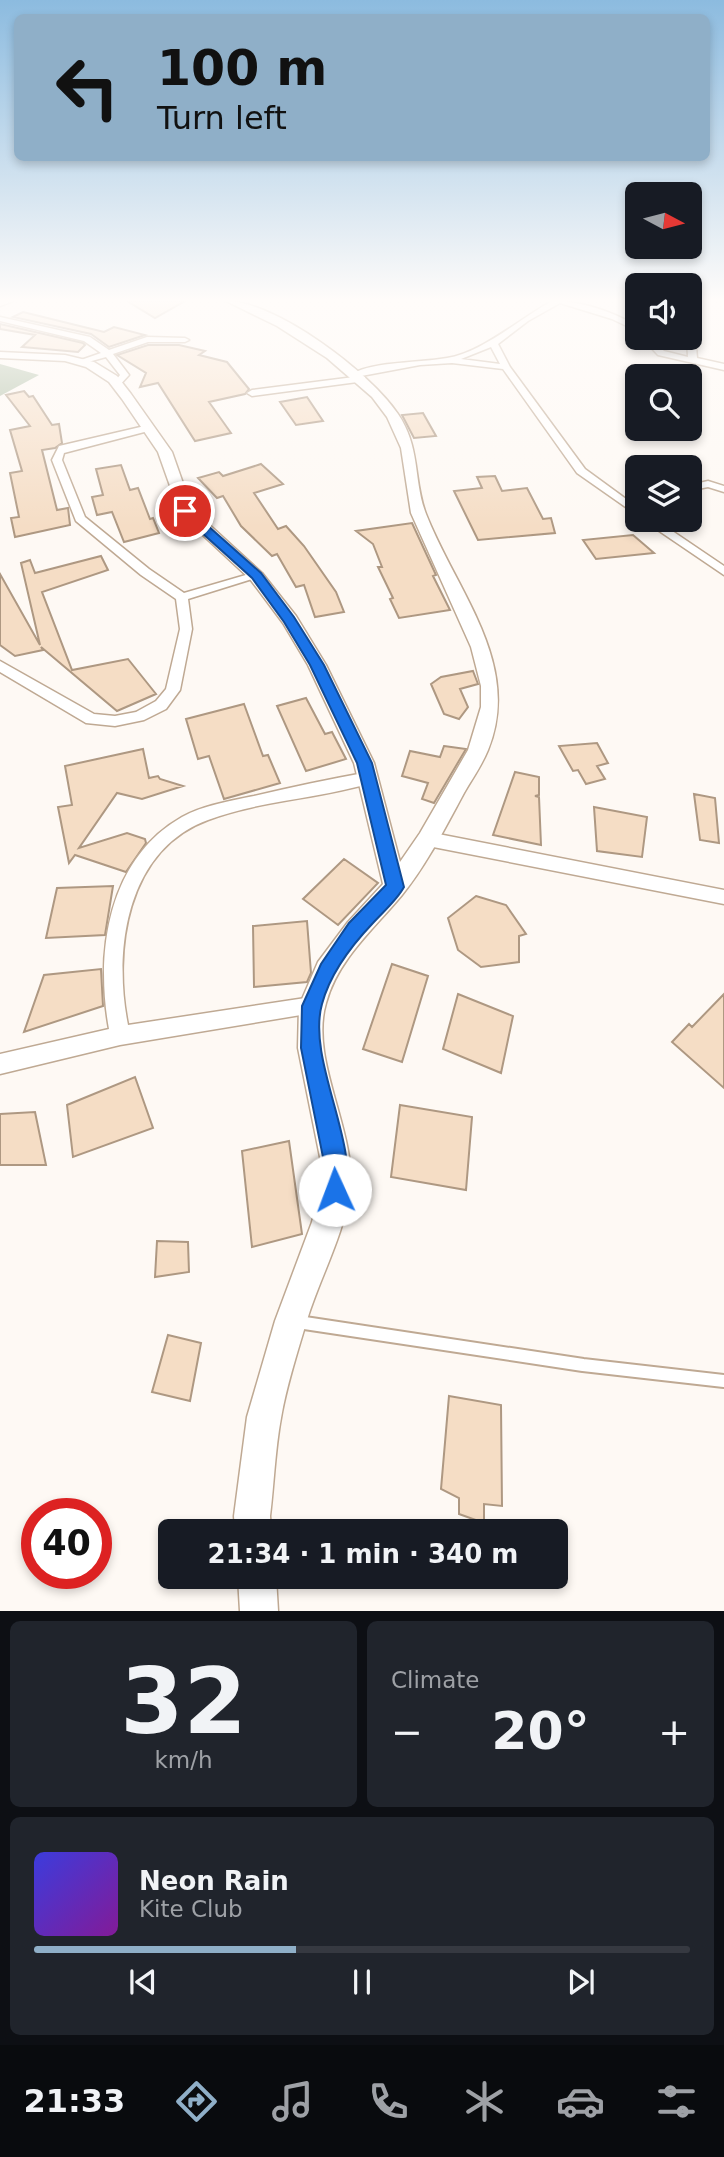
<!DOCTYPE html>
<html lang="en">
<head>
<meta charset="utf-8">
<style>
  :root { --surface:#171b24; --page:#20242c; --text:#f1f3f6; --muted:#9ea1a6; --line:#363941; --accent:#8fafc8 }
  body { margin:0; font-family:"DejaVu Sans",sans-serif; background:var(--page); color:var(--text); height:100vh; display:flex; flex-direction:column; font-size:26px; white-space:nowrap }
  * { box-sizing:border-box; margin:0 }
  p { font-size:23px; color:var(--muted) }
  .icon { flex:none; width:38px; height:38px; fill:none; stroke:currentColor; stroke-width:2; stroke-linecap:round; stroke-linejoin:round }
  .map { position:relative; height:1611px; overflow:hidden }
  .drawer { display:flex; flex-direction:column; gap:10px; padding:10px; background:#0d0f14; flex:1 }
  .drawer>* { flex:none }
  .banner { position:absolute; left:14px; top:14px; width:696px; height:147px; border-radius:10px; box-shadow:0 4px 10px #0003; background:#8fafc8; color:#111; overflow:hidden }
  .needle { width:46px; rotate:97deg }
  .fabs { position:absolute; left:625px; top:182px; display:grid; gap:14px }
  .fabs a { display:grid; place-items:center; width:77px; height:77px; border-radius:10px; background:var(--surface); box-shadow:0 4px 10px #0003; font-size:35px }
  .speed { position:absolute; left:21px; top:1498px; display:flex; gap:14px; font-size:35px; font-weight:700; text-align:center }
  .speed>* { display:grid; place-content:center; width:91px; height:91px; border-radius:50%; background:var(--surface); box-shadow:0 4px 10px #0003; line-height:1 }
  .speed .limit { border:10px solid #d22; background:#fff; color:#111 }
  .pin { position:absolute; display:grid; place-items:center; width:60px; height:60px; color:#fff; margin:-30px; border:4px solid #fff; border-radius:50%; box-shadow:0 2px 7px #0007 }
  .me { position:absolute; width:77px; margin:-38px; rotate:358deg; stroke-linejoin:round; filter:drop-shadow(0 0 5px #0008) }
  .turn { display:flex; align-items:center; gap:24px; height:147px; padding:0 28px; font-size:32px }
  .turn .icon { width:91px; height:91px; stroke-width:2.5 }
  .turn b { display:block; font-size:49px; line-height:60px }
  .big { font-size:52px; font-weight:700; line-height:1.1 }
  .drawer .widget { flex:1; display:flex; flex-direction:column; justify-content:center; gap:10px; min-width:0; padding:0 24px; border-radius:10px; background:var(--page) }
  .drawer .dial { align-items:center; gap:0 }
  .dial b { font-size:91px; line-height:1 }
  .song { display:flex; align-items:center; gap:21px }
  .cover { width:84px; height:84px; border-radius:10px; background:linear-gradient(135deg,hsl(240 70% 55%),hsl(290 70% 35%)) }
  .played { height:7px; border-radius:4px; background:linear-gradient(90deg,var(--accent) 40%,var(--line) 40%) }
  .keys { display:flex; justify-content:space-around; direction:ltr }
  .heat { display:flex; justify-content:space-between; align-items:center; font-size:38px; direction:ltr }
  .drawer .tiles { flex:1; display:grid; gap:10px; grid-template-columns:1fr 1fr }
  .widget:last-child { grid-column:span 2 }
  .trip { position:absolute; left:158px; top:1519px; width:410px; height:70px; border-radius:10px; background:var(--surface); box-shadow:0 4px 10px #0003; font-weight:700; line-height:70px; text-align:center }
  .tab-bar { display:flex; height:112px; justify-content:space-around; align-items:center; background:#090b0e; color:var(--muted) }
  .tab-bar .icon { width:49px; height:49px }
  .tab-bar .on { color:var(--accent) }
  .tab-bar b { font-size:32px; color:var(--text) }
  .map>svg:first-child { display:block }
  .forest { fill:#aabba0 }
  .building { fill:#f5ddc5; stroke:#ae9882; stroke-width:2 }
  .lines { fill:none; stroke-linecap:round; stroke-linejoin:round }
  .service-casing { stroke:#bfa993; stroke-width:16 }
  .minor-casing { stroke:#bfa993; stroke-width:3 }
  .tertiary-casing { stroke:#bfa993; stroke-width:3 }
  .service { stroke:#fff; stroke-width:12 }
  .minor { fill:#fff; fill-rule:evenodd }
  .tertiary { fill:#fff; fill-rule:evenodd }
  .route { fill:#1a73e8; stroke:#114b97; stroke-width:2 }
</style>
</head>
<body>
<div class="map">
<svg width="724" height="1611" viewBox="0 0 724 1611">
  <rect width="100%" height="100%" fill="#fef9f4"/>
  <path class="forest" d="M0,364L39,375L0,396Z"/>
  <path class="building" d="M127,301H185L155,318Z
    M23,312L104,332L114,327L145,335L109,347L91,334L13,317Z
    M0,324L83,343L85,345L78,352L22,347L35,335L0,329Z
    M148,345H179L205,351L199,355L227,362L249,389L245,394L209,402L231,433L195,441L158,383L140,387L146,373L117,355Z
    M24,391L29,397L33,396L52,425L59,424L62,443L55,448L42,450L57,510L68,508L70,525L15,537L11,518L19,517L10,473L22,471L10,430L30,426L6,395Z
    M307,397L323,421L296,425L280,402Z
    M423,413L436,436L414,438L402,415Z
    M261,464L283,484L254,493L278,529L286,526L304,546L336,592L344,612L315,617L304,585L296,587L277,554L272,556L241,526L223,496L217,498L198,478L219,472L223,476Z
    M121,465L130,490L138,488L150,519L153,518L159,533L124,542L112,512L97,515L92,497L103,495L96,469Z
    M495,476L502,491L527,488L543,519L551,518L555,533L478,540L454,491L482,488L477,477Z
    M412,523L436,575L433,576L450,610L399,618L390,599L393,598L378,567H382L373,544L356,531Z
    M633,535L654,553L596,559L583,540Z
    M101,556L108,570L42,592L72,670L128,659L156,694L117,711L41,647L43,650L15,656L0,645V574L40,645L21,563L30,560L35,573Z
    M473,671L478,684L460,689L468,707L459,719L444,714L431,684L441,677Z
    M306,698L325,734L332,732L346,759L306,771L277,706Z
    M244,704L263,756L268,755L280,783L224,799L209,756L198,759L186,719Z
    M597,743L608,763L597,766L605,779L586,784L578,770L573,771L559,746Z
    M444,746L466,749L434,803L422,799L428,783L402,776L410,751L440,757Z
    M143,749L149,778L158,776L160,779L183,786L142,799L117,793L79,848L127,833L145,839L146,843L126,872L75,855L69,863L58,807L72,805L65,766Z
    M515,772L539,777V795L535,796L539,797L541,845L493,835Z
    M694,794L715,798L719,843L700,840Z
    M594,807L647,817L642,857L597,851Z
    M344,859L378,883L338,925L303,899Z
    M113,886L105,935L46,938L57,888Z
    M476,896L506,905L526,934L519,936V962L481,967L458,950L448,918Z
    M307,921L311,973L307,982L254,987L253,926Z
    M392,964L428,976L402,1062L363,1049Z
    M101,969L103,1006L24,1032L44,975Z
    M458,994L513,1016L501,1073L443,1049Z
    M724,994V1088L672,1042L689,1024L692,1027Z
    M135,1077L153,1128L73,1157L67,1105Z
    M400,1105L472,1117L466,1190L391,1177Z
    M35,1112L46,1165H0V1114Z
    M289,1141L302,1234L252,1247L242,1151Z
    M157,1241L188,1242L189,1272L155,1277Z
    M168,1335L201,1343L190,1401L152,1392Z
    M449,1396L501,1405L502,1506L484,1504V1523L459,1514V1498L441,1489Z"/>
  <g class="lines">
    <g class="service-casing">
      <path id="service" d="M298,1322L583,1365L724,1381"/>
    </g>
    <g class="minor-casing">
      <path id="minor" d="M552,301C582,301 611,311 637,326V331L612,319L560,303L528,321L498,344L510,367L585,469L637,507V515L577,473L503,369L452,363L420,365L356,377L352,374C374,361 421,363 447,358C481,353 521,318 552,301ZM491,347L500,364L461,359Z
        M0,317L90,337L109,350L147,337L185,338L189,340L185,342H148L113,354L129,375L117,388L112,385L120,375L106,357L81,364V360L101,353L84,341L0,321Z
        M690,320L694,322L697,358L724,364V370L658,355L642,338H650L664,351L688,357L687,338H690Z
        M362,376L365,377V381L252,396L247,393L252,390Z
        M149,425L154,428L152,430L64,453L62,460L85,517L149,569L184,593L256,572L262,576L188,599L192,629L180,690L166,709L144,720L115,726L86,723L0,672V661L94,714L115,716L136,712L156,701L166,689L180,629L176,599L141,575L76,521L52,460L59,446Z
        M708,481L724,486V492L708,487L698,489L696,518L690,521L686,520H690V485Z
        M643,520H656L724,566V575Z
        M369,772L377,778L374,782C320,799 261,800 208,820C126,850 113,951 128,1025L312,997L319,1000L321,1006L319,1012L120,1045L0,1074V1054L109,1029C95,952 108,859 182,817C204,805 230,801 254,796C292,787 330,779 369,772Z
        M428,832L724,890V904L428,846L422,844L420,839L422,834Z"/>
    </g>
    <g class="tertiary-casing">
      <path id="tertiary" d="M0,301H13L0,306Z
        M226,301C276,301 371,373 398,414C421,448 413,480 426,514C456,591 523,664 488,750C482,765 472,779 464,793C445,828 427,864 402,895C374,929 338,959 326,1003C309,1060 357,1132 350,1190C344,1236 319,1279 306,1323C297,1354 286,1387 281,1418C275,1450 274,1484 270,1516L271,1531H235L234,1516L247,1417L275,1321L312,1222L320,1190L322,1167L298,1048L299,1006L318,962L348,922L383,884L354,763L308,665L283,623L250,579L180,514L158,452L122,399L109,382L86,367L65,361L0,358V352L65,355L94,362L117,376L131,394L172,452L192,509L262,573L296,616L326,665L374,763L400,862L420,833L468,750L481,707V686L471,647L411,513L401,448L387,417L372,397L327,358L277,326Z
        M238,1577H276L278,1611H240Z"/>
    </g>
    <use href="#service" class="service"/>
    <use href="#minor" class="minor"/>
    <use href="#tertiary" class="tertiary"/>
  </g>
  <linearGradient id="sky" x2="0" y2="1"><stop stop-color="#8cbbdf"/><stop offset="0.57" stop-color="#fffcfa"/><stop offset="1" stop-color="#fffcfa" stop-opacity="0"/></linearGradient>
  <rect width="724" height="527" fill="url(#sky)"/>
  <path class="route" d="M181,509H189L261,573L294,617L324,665L372,763L404,887C397,900 383,912 373,923C352,945 330,974 322,1004C306,1061 363,1150 343,1198L335,1201L327,1198L324,1190L325,1167L301,1048L302,1006L321,964L349,923L386,885L357,763L310,665L284,622L252,578L181,514Z"/>
</svg>
<div class="fabs">
<a><svg class="needle" viewBox="-14 -14 28 28"><path d="M0-13l5 13h-10z" fill="#e53935"/><path d="M0 13l5-13h-10z" fill="#9ea1a6"/></svg></a>
<a><svg class="icon" aria-label="sound" viewBox="0 0 24 24"><path d="M4 9h4l5-4v14l-5-4H4zM17 9q2 3 0 6"/></svg></a>
<a><svg class="icon" aria-label="search" viewBox="0 0 24 24"><circle cx="10" cy="10" r="6"/><path d="M15 15l6 6"/></svg></a>
<a><svg class="icon" aria-label="layers" viewBox="0 0 24 24"><path d="M12 4l9 5-9 5-9-5zM3 14l9 5 9-5"/></svg></a>
</div>
<div class="speed"><div class="limit">40</div></div>
<div class="pin" style="left:185px;top:511px;background:#d93025"><svg class="icon" aria-label="arrive" viewBox="0 0 24 24"><path d="M6 21V4h12l-3 4 3 4H6"/></svg></div>
<svg class="me" style="left:335px;top:1190px" viewBox="-20 -20 40 40"><circle r="19" fill="#fff"/><path d="M0-13L10 11 0 6-10 11z" fill="#1a73e8"/></svg>
<div class="trip">21:34 · 1 min · 340 m</div>
<div class="banner">
<div class="turn"><svg class="icon" aria-label="left" viewBox="0 0 24 24"><path d="M17 20v-9H6M10 6l-5 5 5 5"/></svg><div><b>100 m</b>Turn left</div></div>
</div>
</div>
<section class="drawer">
<div class="tiles">
<div class="widget dial"><b>32</b><p>km/h</p></div>
<div class="widget"><p>Climate</p>
<div class="heat"><a>−</a><b class="big">20°</b><a>+</a></div>
</div>
<div class="widget">
<div class="song"><i class="cover"></i><div><b>Neon Rain</b><p>Kite Club</p></div></div>
<div class="played"></div>
<div class="keys"><svg class="icon" aria-label="previous" viewBox="0 0 24 24"><path d="M18 5L8 12l10 7zM5 5v14"/></svg><svg class="icon" aria-label="pause" viewBox="0 0 24 24"><path d="M8 5v14M16 5v14"/></svg><svg class="icon" aria-label="next" viewBox="0 0 24 24"><path d="M6 5l10 7-10 7zM19 5v14"/></svg></div>
</div>
</div>
</section>
<nav class="tab-bar">
<b>21:33</b>
<svg class="icon on" aria-label="directions" viewBox="0 0 24 24"><path d="M12 3l9 9-9 9-9-9zM9 14v-3h6M13 9l2 2-2 2"/></svg>
<svg class="icon" aria-label="music" viewBox="0 0 24 24"><path d="M9 18V5l10-2v13"/><circle cx="6" cy="18" r="3"/><circle cx="16" cy="16" r="3"/></svg>
<svg class="icon" aria-label="phone" viewBox="0 0 24 24"><path d="M5 4h4l2 5-3 2q2 4 5 5l2-3 5 2v4C11 20 4 13 5 4z"/></svg>
<svg class="icon" aria-label="climate" viewBox="0 0 24 24"><path d="M12 3v18M4 7l16 10M4 17L20 7"/></svg>
<svg class="icon" aria-label="car" viewBox="0 0 24 24"><path d="M5 17H2v-5l4-1 3-4h7l3 4 3 1v5h-3M9 17h6M6 11h13"/><circle cx="7" cy="17" r="2"/><circle cx="17" cy="17" r="2"/></svg>
<svg class="icon" aria-label="filters" viewBox="0 0 24 24"><path d="M4 7h16M4 17h16"/><circle cx="9" cy="7" r="2"/><circle cx="15" cy="17" r="2"/></svg>
</nav>
</body>
</html>
